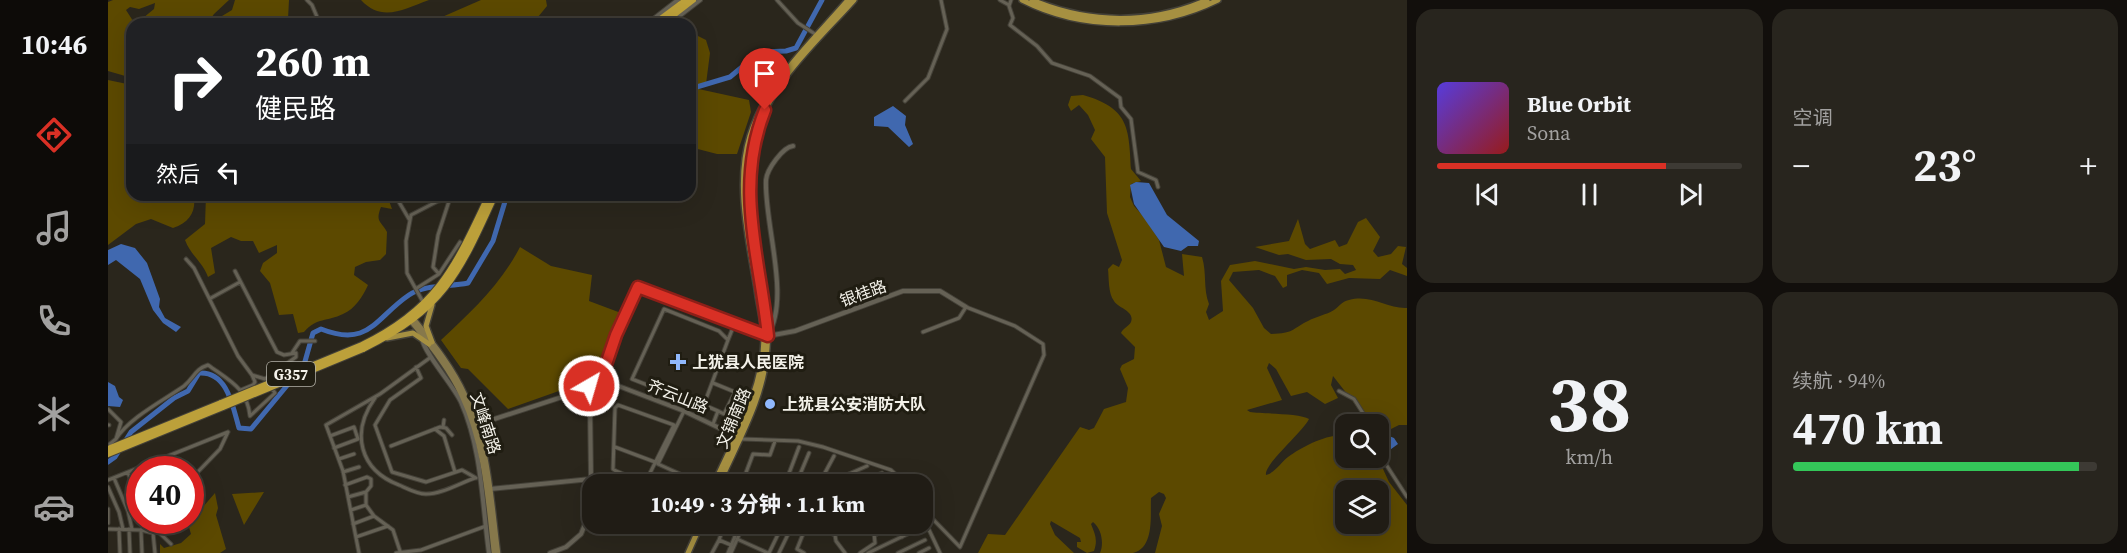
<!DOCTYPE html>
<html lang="zh">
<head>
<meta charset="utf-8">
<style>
  :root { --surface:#201c15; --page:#28251e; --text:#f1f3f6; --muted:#a2a1a0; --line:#3d3a34; --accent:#d93025 }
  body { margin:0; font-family:"Source Serif 4","Noto Sans SC",serif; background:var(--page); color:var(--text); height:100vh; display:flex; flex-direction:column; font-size:22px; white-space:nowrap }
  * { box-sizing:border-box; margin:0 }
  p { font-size:20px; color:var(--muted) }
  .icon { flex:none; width:33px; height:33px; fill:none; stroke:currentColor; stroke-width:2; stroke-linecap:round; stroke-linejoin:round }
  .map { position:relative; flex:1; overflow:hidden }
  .details { display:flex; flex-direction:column; gap:9px; padding:9px; background:#120f0c; width:720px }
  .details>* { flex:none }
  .hud { position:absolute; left:18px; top:18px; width:570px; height:183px; border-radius:18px; box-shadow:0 6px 24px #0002,0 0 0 2px var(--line); background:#202124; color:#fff; overflow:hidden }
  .controls { position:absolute; left:1227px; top:414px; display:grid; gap:12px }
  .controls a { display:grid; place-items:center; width:54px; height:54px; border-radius:12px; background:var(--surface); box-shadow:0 6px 24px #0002,0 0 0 2px var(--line); font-size:30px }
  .speed { position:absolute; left:18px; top:456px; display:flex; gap:12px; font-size:30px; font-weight:700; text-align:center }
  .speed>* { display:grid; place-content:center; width:78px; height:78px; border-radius:50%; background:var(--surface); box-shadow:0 6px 24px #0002,0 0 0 2px var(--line); line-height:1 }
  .speed .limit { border:9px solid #d22; background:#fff; color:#111 }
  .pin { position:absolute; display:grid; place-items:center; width:51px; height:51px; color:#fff; margin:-62px -26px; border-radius:50% 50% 50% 0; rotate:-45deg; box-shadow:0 0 6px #0007 }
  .pin .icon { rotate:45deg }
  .me { position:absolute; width:66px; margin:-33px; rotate:38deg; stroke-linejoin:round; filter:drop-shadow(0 0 4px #0008) }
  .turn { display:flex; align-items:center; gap:21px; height:126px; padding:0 30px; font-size:27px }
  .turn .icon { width:78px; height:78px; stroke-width:2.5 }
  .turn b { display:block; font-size:42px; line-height:51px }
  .then { display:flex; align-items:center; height:57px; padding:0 30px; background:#0003; gap:12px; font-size:22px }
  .big { font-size:45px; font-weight:700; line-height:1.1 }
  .details .tile { flex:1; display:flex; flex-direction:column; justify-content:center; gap:9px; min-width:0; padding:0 21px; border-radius:18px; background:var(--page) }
  .details .dial { align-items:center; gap:0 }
  .dial b { font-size:78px; line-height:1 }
  .song { display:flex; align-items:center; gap:18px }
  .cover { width:72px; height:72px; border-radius:9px; background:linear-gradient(135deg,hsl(250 70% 55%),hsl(0 70% 35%)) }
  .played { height:6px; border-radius:3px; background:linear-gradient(90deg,var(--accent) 75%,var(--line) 75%) }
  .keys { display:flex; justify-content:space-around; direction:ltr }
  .heat { display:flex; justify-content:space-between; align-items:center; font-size:33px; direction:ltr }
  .charge { height:9px; border-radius:4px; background:linear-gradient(90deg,#34c759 94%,var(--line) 0) }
  .details .tiles { flex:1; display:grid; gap:9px; grid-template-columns:repeat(2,1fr) }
  .trip { position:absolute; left:474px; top:474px; width:351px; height:60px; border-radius:18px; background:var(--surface); box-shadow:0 6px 24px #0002,0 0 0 2px var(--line); font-weight:700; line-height:60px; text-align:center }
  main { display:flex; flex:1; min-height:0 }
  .tab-bar { display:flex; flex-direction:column; width:108px; justify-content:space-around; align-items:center; background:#0d0b08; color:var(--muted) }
  .tab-bar .icon { width:42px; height:42px }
  .tab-bar .current { color:var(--accent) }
  .tab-bar b { font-size:27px; color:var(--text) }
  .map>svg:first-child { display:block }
  .green { fill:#5c4900; fill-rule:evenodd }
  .water { fill:#4068af }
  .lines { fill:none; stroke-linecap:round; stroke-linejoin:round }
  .river { stroke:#4068af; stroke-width:5 }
  .minor-casing { stroke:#444138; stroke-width:5 }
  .tertiary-casing { stroke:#444138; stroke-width:6 }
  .secondary-casing { stroke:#444138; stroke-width:7 }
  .primary-casing { stroke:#444138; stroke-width:8 }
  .trunk-casing { stroke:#444138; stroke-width:8 }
  .minor { stroke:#656155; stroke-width:3 }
  .tertiary { stroke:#656155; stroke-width:4 }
  .secondary { stroke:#86784b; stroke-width:4.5 }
  .primary { stroke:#a69041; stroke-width:5 }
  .trunk { stroke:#bca03a; stroke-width:6 }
  .trunk-bridge-casing { stroke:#444138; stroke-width:8; stroke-linecap:butt }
  .trunk-bridge { stroke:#bca03a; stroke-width:6 }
  .route-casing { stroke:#8d1f18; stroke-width:15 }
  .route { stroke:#d93025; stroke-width:10 }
  .poi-dot { fill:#90b8fd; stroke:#201d12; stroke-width:2 }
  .labels { text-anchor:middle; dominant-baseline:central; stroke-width:6; stroke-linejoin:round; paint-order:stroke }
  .shield { fill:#201d12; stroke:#b4b2a9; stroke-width:1.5 }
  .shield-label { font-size:15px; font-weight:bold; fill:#f4f2ea }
  .street-label { font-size:16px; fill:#f4f2ea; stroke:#201d12 }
  .poi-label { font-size:16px; font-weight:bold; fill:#f4f2ea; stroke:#201d12; text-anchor:start }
</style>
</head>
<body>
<main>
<nav class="tab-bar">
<b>10:46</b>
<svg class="icon current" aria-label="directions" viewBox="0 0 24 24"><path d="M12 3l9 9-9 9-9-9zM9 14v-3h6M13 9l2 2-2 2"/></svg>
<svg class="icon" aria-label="music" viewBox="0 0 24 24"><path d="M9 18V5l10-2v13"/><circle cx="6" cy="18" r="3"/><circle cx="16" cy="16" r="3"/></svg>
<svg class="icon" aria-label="phone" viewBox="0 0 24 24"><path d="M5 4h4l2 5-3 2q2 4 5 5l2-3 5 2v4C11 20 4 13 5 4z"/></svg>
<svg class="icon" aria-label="climate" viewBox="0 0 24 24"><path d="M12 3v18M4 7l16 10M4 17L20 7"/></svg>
<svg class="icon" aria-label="car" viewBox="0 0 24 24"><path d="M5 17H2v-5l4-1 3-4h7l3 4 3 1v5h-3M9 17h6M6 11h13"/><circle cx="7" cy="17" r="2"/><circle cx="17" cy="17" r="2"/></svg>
</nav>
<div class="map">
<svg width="1299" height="553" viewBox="0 0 1299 553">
  <rect width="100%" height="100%" fill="#2a261c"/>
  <path class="green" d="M5,0H121L106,14L104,17L109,19L124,10L127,0H181L180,19L193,24H33L35,18L46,9L47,3L31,9L22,7L18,10L27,24H24V78L0,71V2Z
    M253,0H321C296,9 274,23 253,0Z
    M373,0H438L439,6L430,17C423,19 417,18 410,19C393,24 375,29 358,18L344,24H318Z
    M582,32L598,40L602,53L598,84L582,88Z
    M0,80L24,85V195H86C88,212 82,222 65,228L43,219L28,224L0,245Z
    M586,88L641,100L643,112L629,154H609L582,147V89Z
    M975,95C1021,108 1021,128 1023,169L1033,181L1023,184L1022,197L1026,206L1036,217L1051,240L1058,267L1076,276L1074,254L1094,257C1099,273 1095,289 1101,304L1098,312L1101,320L1115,311L1113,281L1122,265L1147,261L1186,269L1198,267L1217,270L1232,269L1237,274L1248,270L1245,265L1232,264L1223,259L1198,260L1180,254L1171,255L1147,247L1181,241L1190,219L1197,244L1202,249L1227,240L1231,247L1239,244L1250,222L1258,218L1272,237L1265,251L1270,257L1283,254L1290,246L1298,247L1294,264L1299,268V276L1282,270L1272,279L1241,278L1219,284L1211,273L1194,270L1179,275V286L1175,288L1167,276L1151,270L1125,272L1121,280L1145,308L1156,328L1163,334C1187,333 1182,330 1200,321C1209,316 1218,315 1226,310C1232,306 1233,302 1241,300C1264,294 1279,309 1299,308V425H1291L1281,430L1276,427L1271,428L1270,424H1258L1257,417L1225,376L1223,385L1230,398L1217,404L1199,392L1183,396L1168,369L1161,363L1159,368L1174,400L1139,410L1142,412C1155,414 1192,413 1201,419C1194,433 1156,464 1158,475C1168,472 1172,463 1180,457C1194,447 1220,433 1237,436L1238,458H1270L1281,482L1299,505V553H1047L1054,526L1051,514L1058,498L1056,494L1051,492L1043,498C1042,514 1047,548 1025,553C1015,553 1002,553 992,553C996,544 994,529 985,522L983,524C987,534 990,540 986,551L979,553L969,547V542H973L972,538L943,521L942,524L947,535L966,553H870L880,534L897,535L972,427L981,430L986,428L996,409L1018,402L1020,388L1012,369L1014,365L1026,359L1027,347L1013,333C1015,328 1021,326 1023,322C1027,311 1010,308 1006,301C1000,293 1001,278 1000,269L1005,264L1011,267L1014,260L999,213L997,157L983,139L987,130L980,115L971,105L963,111L960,105L963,96ZM1238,490H1270V524H1238Z
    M98,195H130L134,200L143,195H279L284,209L273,207C267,222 273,221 279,232L278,254L272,260L258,262L247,267L246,275L260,285C255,296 247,309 235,314C219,322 209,317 196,332L190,333L185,314L171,315L162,283L152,271L155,263L169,253V245L151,253L145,241H133L123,237L103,248L107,273L100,277C94,261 83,256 77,240L97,224Z
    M412,247L443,266L484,275L481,301L513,313L488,375L482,380L400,409L360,369L353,368L333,340C363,312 393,284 412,247Z
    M156,492L136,525L124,494Z
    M107,493L110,508L108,515L118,549L112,553H52V544L56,548L73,543L83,534L80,524Z"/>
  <path class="water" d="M785,106L798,116L797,125L805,144L801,147L780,127L766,126V117Z
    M1028,182L1041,183L1059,215L1091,241L1090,246H1080L1073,251L1056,247L1026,204L1022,185Z
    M13,244L27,248L39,263L52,299L51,307L57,318L73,327L68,332L55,323L45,310L32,279L8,260L0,265V250Z
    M0,382L7,386L11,397L15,400L12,407L0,406Z
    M1271,432L1286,438L1290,444L1275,455L1271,449Z"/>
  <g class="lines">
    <path class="river" d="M582,89L622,77L652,52L678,51L688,48L714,0
      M0,462L7,457L23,432L66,398L80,391L91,373C120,371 125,408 131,428L143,429L196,365L205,333L213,329C261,348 267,318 301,295C318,284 341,287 360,283L385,241L399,195"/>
    <g class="minor-casing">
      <path id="minor" d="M199,0L204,5L212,24
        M669,0L690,23L707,34
        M892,0L901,5
        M903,0L901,6L905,18L902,25L929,46L944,63L982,76L1012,98L1013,107L1023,119L1030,172L1048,180L1050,187
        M797,101L820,78L839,29L833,0
        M366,195L379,199
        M291,202L301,219
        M127,271L169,352L176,355L188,353V357L157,379
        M331,274L352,242
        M309,288L331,274L325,267L330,235L343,195
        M103,298L132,282
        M315,302L299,273L298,241L303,215L330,201L343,199
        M556,309L611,331L620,340L595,407L524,379Z
        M620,340L626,325
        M184,353L192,341H207
        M308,367L313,378L282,400L267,425L284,472L318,482L354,470L368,478
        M605,383L627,392L616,414L610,411
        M133,390L145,385L147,382L144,375
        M1231,391L1246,399L1260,421L1259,424
        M267,398C242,433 252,470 291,485C300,489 309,494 318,494C334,494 352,483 367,478
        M579,402L598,398
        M596,405L610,411L605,424
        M0,409L13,422L8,439L2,444
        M576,411L550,464L594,484
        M0,425H1
        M335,427L336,420
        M327,429L336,436L347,472
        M222,436L246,427L250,439L226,448
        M8,439C21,418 56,400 76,386C86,378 87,369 100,365C122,381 139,388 142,416L167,393L157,379L144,375L130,356L86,268L78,259
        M633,439L690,441L715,447L783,470L798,484
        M283,446L332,427L338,428L344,435
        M507,447L547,462
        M1270,452L1299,497
        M231,459L246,454
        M235,472L251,467
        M20,473L32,502
        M6,478L20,511L24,529
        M0,480L120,432
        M82,480L112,449L120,432
        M537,483L566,425L510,405L507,408L505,469L508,471L537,483L542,484
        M646,484L636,478L645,454L662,455L667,441
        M677,484L691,447
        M688,484L701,453
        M711,484L726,456
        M718,484L759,466
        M749,484L774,473
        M783,484L790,481
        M237,485L259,477L263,479V486L258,492
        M0,487L11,512L15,529
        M240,497L258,492V505L266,516L285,530L292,551
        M814,508L852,547L936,355L935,344L907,326L858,307L851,318L815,332
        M0,509V523
        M243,510L258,505
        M814,515L832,553
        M40,522L63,544
        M245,524L266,516
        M617,524L611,540L623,545
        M725,524L728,541L737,553
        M788,525L794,537
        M737,527L742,524
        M0,529L33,530L42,520
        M11,529L12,553
        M21,529L22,553
        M767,535L790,524
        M248,537L280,526
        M629,539L660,553
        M34,553L33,530L45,533L47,553
        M251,553L235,471L218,425L272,394L323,357
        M288,553L313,550L378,526
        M604,553L611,540
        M620,553L632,524
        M623,553L636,524
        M661,553L675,524
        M671,553L685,524
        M696,553L689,549L699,524
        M752,553L767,543L766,533L759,524
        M760,553L812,528
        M790,553L817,540
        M811,553L821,548"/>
    </g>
    <g class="tertiary-casing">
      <path id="tertiary" d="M539,24L570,0
        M561,24L592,0
        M660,335C683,297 656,224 658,180C659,169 675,147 685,146
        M314,339C317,354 345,385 353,402C374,449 374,503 381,553
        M362,427L500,382L576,411L628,436
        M382,489L483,479L493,484
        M700,524L726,534
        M711,524L725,529
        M442,553L458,547L473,534L480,517L483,479L482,404L508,335L530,287L660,336L687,331L795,291H832L858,307"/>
    </g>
    <g class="secondary-casing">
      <path id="secondary" d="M305,318C324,342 344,366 357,395C381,444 383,500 390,553
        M302,320C321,344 341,368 354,396C377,445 380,501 386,553"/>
    </g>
    <g class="primary-casing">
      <path id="primary" d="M914,0C975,31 1049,30 1110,0
        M924,0C981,24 1042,25 1099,0
        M324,305L318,326L324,342
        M279,338L305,333L321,344
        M606,484C626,439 655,390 656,339C656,322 651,306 649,289C641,241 627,184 642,136C659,82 704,42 740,0
        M611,484C630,441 657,396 659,348C661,327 656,305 652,284C644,233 633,178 650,127C667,78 712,38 746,0
        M580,553L593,524"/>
    </g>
    <g class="trunk-casing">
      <path id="trunk" d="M546,24L578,0
        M554,24L585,0
        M254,345C330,308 347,267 381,195
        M255,349C336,309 351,274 387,195
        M0,449L113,403
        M0,454L115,407"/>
    </g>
    <use href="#minor" class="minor"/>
    <use href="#tertiary" class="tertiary"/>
    <use href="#secondary" class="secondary"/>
    <use href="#primary" class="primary"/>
    <use href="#trunk" class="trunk"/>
    <g class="trunk-bridge-casing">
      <path id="trunk-bridge" d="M113,403L254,345
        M115,407L255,349"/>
    </g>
    <use href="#trunk-bridge" class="trunk-bridge"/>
  </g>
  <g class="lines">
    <g class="route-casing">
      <path id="route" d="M481,386L492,382L508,335L530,287L660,336C652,258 626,187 657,110"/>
    </g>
    <use href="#route" class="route"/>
  </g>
  <g class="poi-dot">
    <path d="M567 353h6v6h6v6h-6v6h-6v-6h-6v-6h6z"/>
    <circle cx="662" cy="404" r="6"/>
  </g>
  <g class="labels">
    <rect class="shield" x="159" y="362" width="48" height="24" rx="4.5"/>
    <g class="shield-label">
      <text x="183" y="374">G357</text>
    </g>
    <g class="street-label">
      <text transform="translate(755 293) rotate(-20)">银桂路</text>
      <text transform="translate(570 396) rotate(22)">齐云山路</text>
      <text transform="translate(625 418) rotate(-67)">文锦南路</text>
      <text transform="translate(378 423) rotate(72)">文峰南路</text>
    </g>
    <g class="poi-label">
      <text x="584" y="362">上犹县人民医院</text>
      <text x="674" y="404">上犹县公安消防大队</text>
    </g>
  </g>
</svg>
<div class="controls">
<a><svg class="icon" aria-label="search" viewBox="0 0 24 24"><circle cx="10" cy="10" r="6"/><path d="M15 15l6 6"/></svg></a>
<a><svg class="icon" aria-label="layers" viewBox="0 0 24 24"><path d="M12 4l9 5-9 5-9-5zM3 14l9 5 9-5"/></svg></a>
</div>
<div class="speed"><div class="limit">40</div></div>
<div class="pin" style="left:657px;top:110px;background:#d93025"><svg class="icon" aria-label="arrive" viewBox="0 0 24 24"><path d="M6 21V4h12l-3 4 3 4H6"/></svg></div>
<svg class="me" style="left:481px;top:386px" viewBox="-20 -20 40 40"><circle r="17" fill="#d93025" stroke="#fff" stroke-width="3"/><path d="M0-11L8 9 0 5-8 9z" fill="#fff"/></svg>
<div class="trip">10:49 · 3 分钟 · 1.1 km</div>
<div class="hud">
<div class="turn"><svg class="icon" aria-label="right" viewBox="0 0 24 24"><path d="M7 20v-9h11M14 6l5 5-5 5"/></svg><div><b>260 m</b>健民路</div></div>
<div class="then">然后<svg class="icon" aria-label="left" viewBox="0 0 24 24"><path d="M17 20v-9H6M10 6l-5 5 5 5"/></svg></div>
</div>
</div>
<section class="details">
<div class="tiles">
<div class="tile">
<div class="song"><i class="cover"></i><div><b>Blue Orbit</b><p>Sona</p></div></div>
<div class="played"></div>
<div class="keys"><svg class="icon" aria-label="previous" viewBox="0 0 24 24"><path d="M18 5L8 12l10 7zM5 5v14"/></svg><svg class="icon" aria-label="pause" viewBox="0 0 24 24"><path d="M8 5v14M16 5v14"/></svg><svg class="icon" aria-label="next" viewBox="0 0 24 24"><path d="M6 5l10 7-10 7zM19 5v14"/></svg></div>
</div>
<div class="tile"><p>空调</p>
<div class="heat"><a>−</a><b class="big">23°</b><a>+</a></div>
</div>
<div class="tile dial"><b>38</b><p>km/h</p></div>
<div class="tile"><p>续航 · 94%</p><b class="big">470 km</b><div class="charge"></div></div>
</div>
</section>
</main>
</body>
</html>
